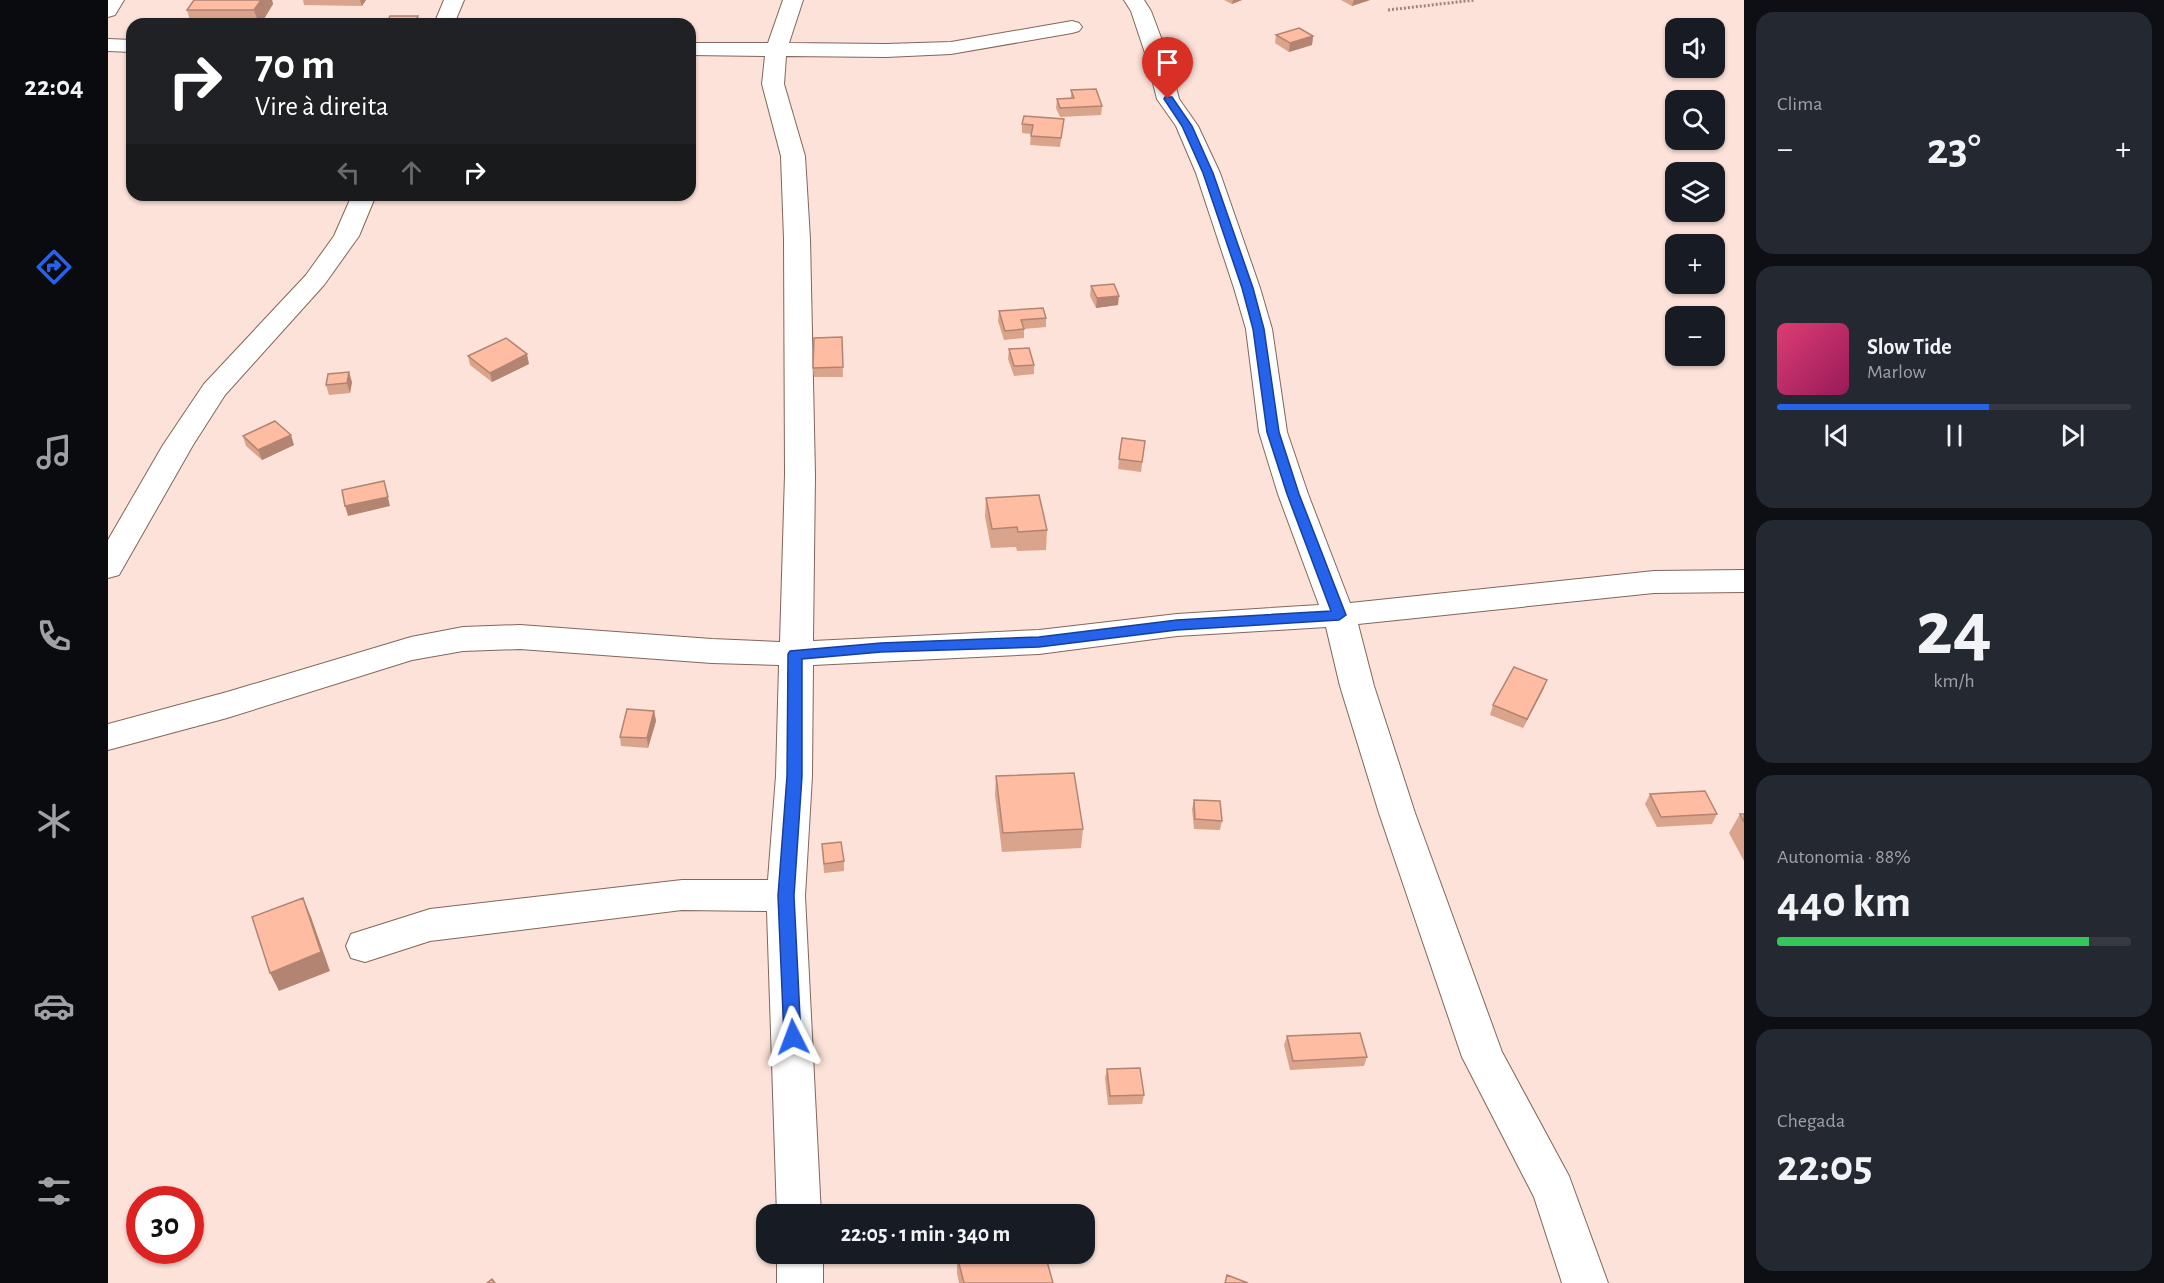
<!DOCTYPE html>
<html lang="pt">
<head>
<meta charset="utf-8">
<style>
  :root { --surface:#171b24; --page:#242831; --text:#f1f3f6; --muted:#9ea1a6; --line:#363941; --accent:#2563eb }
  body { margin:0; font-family:"Alegreya Sans",sans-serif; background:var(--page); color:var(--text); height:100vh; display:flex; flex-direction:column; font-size:22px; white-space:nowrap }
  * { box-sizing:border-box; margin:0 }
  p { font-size:20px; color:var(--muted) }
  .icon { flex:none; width:33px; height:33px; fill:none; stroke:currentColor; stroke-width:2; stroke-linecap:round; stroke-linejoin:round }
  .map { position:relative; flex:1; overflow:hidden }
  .drawer { display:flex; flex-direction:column; gap:12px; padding:12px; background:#0d0f14; width:420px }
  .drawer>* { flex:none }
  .banner { position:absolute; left:18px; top:18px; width:570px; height:183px; border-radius:18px; box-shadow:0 2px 4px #0004; background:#202124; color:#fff; overflow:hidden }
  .controls { position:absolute; left:1557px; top:18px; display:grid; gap:12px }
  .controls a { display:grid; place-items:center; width:60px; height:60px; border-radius:12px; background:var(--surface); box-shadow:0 2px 4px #0004; font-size:30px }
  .speed { position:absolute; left:18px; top:1186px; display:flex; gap:12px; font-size:30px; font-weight:700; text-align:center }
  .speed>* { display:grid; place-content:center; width:78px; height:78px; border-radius:50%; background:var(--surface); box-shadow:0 2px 4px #0004; line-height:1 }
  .speed .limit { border:9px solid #d22; background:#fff; color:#111 }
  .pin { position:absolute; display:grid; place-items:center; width:51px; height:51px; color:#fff; margin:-62px -26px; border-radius:50% 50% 50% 0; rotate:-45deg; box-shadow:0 0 6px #0007 }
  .pin .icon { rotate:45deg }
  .me { position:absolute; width:66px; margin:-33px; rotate:357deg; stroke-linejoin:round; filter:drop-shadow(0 0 4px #0008) }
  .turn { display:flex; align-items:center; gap:21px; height:126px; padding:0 30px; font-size:27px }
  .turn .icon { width:78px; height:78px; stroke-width:2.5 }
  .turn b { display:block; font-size:42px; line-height:51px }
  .lanes { display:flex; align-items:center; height:57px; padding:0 30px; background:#0003; justify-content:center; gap:30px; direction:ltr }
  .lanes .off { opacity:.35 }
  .big { font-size:45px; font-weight:600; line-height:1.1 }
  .drawer .card { flex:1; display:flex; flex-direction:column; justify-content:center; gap:9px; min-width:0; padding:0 21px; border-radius:18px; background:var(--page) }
  .drawer .dial { align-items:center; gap:0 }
  .dial b { font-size:78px; line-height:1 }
  .song { display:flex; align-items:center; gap:18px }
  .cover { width:72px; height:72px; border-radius:9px; background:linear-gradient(135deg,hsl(340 70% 55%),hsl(330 70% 35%)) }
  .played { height:6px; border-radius:3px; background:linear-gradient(90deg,var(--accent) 60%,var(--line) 60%) }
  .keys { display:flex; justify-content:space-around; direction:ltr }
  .heat { display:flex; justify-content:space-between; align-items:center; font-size:33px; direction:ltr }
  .charge { height:9px; border-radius:4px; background:linear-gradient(90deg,#34c759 88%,var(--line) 0) }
  .trip { position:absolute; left:648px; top:1204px; width:339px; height:60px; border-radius:18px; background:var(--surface); box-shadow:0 2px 4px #0004; font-weight:600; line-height:60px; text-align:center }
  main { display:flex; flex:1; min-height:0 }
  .tabs { display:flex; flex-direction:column; width:108px; justify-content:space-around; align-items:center; background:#090b0e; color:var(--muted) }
  .tabs .icon { width:42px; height:42px }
  .tabs .current { color:var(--accent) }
  .tabs b { font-size:27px; color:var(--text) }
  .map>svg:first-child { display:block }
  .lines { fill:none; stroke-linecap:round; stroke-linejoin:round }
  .street-casing { stroke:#82665b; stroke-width:2 }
  .path { stroke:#99867e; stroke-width:3; stroke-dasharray:2 2; stroke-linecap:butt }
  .street { fill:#fff; fill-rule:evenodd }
  .wall { fill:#daa38b }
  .shaded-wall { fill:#b28471 }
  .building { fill:#febda2; stroke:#b28471; stroke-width:1.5 }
  .route { fill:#2563eb; stroke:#184099; stroke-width:1.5 }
</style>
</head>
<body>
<main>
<nav class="tabs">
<b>22:04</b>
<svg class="icon current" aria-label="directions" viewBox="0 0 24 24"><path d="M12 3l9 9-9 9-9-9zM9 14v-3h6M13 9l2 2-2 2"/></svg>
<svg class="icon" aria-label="music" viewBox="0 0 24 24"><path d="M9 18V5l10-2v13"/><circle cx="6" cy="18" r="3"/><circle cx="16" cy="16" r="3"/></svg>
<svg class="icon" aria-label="phone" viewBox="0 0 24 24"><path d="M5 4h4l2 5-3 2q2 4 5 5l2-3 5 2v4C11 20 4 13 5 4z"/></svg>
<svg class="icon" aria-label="climate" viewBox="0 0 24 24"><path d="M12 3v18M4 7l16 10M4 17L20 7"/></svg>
<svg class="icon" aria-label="car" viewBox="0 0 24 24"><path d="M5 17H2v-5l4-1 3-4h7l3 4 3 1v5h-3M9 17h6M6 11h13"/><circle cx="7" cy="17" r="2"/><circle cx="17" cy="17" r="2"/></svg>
<svg class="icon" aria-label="filters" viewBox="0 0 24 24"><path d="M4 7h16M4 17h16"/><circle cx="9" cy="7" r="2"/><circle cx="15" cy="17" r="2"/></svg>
</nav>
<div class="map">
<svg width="1636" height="1283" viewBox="0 0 1636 1283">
  <rect width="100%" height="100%" fill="#fce2d8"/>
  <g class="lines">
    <g class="street-casing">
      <path id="street" d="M0,0H16L7,15L0,17Z
        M336,0H356L346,24H326Z
        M675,0H695L681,43L778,44L843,42L964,21L971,23L974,27L971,31L964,33L843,54L778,57L678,56L676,84L697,156L702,239L707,475L705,641L931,630L1069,614L1211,605L1170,494L1151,432L1138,329L1126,288L1088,173L1068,126L1049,99L1039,59L1023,11L1016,0H1036L1043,11L1061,59L1071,99L1090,126L1112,173L1152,288L1164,329L1179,432L1200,494L1242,603L1546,571L1636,570V592L1546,593L1250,624L1266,686L1307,813L1394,1052L1461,1176L1500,1283H1454L1426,1197L1354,1057L1271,813L1232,686L1218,627L1069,636L931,654L705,665L704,776L697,896L713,1215H669L659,911L574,910L322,941L257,962L243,958L238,946L243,934L322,909L574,880H660L668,776L671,665L604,663L412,649L355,651L304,660L119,718L0,750V724L119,692L303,637L355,627L412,625L604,639L672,642L677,475L676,239L673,156L654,84L657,56L582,55V43H660Z
        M0,39L24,40V52L0,51Z
        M244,195H268L251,236L216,285L117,395L85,445L11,575L0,578V540L55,445L96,384L198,275L226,236Z
        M669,1254H715V1283H669Z"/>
    </g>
    <path class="path" d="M1280,10L1367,0"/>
    <use href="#street" class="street"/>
  </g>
  <path class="wall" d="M86,0H164L165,4L153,24H83L79,10Z
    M195,0H258L254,6L196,5Z
    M1116,0H1134L1124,4Z
    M1233,0H1262L1244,6Z
    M1168,35L1205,36L1204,45L1181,52L1167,43Z
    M963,90L994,106L993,115L952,117L948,108L949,99L963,98Z
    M956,119L952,147L922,145L923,134L914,133V124Z
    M983,286L1010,305L988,308L982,296Z
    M891,311L938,318V327L916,329V338L896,340L890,321Z
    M734,337L735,377H706L705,368Z
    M901,349L926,365V374L906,376L900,359Z
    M360,356L421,364L384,382L362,365Z
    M244,382L242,393L221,395L218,385Z
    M135,436L186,445L154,460L138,446Z
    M1037,441L1033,472L1010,469L1011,459Z
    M878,498L939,530L938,550L909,551L908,547L883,548L877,517Z
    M1439,680L1435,690L1415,728L1382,715L1385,705Z
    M546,711L548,721L540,748L513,746L512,737Z
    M888,776L975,829L973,848L894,852L887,795Z
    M1542,794L1609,814L1604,824L1549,827L1537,804Z
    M1086,800L1114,821L1112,830L1086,829L1084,809Z
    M1632,814H1636V861L1621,833Z
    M714,844L736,861V871L716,873Z
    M1179,1036L1259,1057L1256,1066L1182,1070L1176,1045Z
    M999,1069L1036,1095L1034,1104L1000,1105L997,1078Z
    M849,1256L945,1283H851L849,1273Z"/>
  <path class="shaded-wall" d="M153,0H164L165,4L153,24H151L146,10Z
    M252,0H258L254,6Z
    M1125,0H1134L1124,4Z
    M1246,0H1262L1244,6Z
    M310,16L312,24H306Z
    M1205,36L1204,45L1181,52L1182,43Z
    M1011,296L1010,305L988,308L989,298Z
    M419,354L421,364L384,382L382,373Z
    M241,372L244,382L242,393L239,383Z
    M183,435L186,445L154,460L150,450Z
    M276,481L282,506L240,516L237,506Z
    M1439,680L1435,690L1415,728L1419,719Z
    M546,711L548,721L540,748L539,738Z
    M195,898L203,917L222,971L171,991L162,973Z"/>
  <path class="building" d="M86,0H153L146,10H79Z
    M282,16H310L306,24H278Z
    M1191,28L1205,36L1182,43L1168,35Z
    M988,89L994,106L952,108L949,99L966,98L963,90Z
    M916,116L956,119L953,138L923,136L925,125L914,124Z
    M1006,284L1011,296L989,298L983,286Z
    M935,308L938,318L913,320L916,329L897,331L891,311Z
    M734,337L735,367L705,368L706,338Z
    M398,338L419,354L382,373L360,356Z
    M921,348L926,365L906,366L901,349Z
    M241,372L239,383L218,385L220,374Z
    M167,421L183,435L150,450L135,436Z
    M1014,438L1037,441L1034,462L1011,459Z
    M276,481L280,497L237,506L234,490Z
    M931,495L939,530L910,532L909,527L884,529L878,498Z
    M1406,667L1439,680L1419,719L1385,705Z
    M519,709L546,711L539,738L512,737Z
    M966,773L975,829L895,833L888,776Z
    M1597,791L1609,814L1553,817L1542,794Z
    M1086,800L1112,801L1114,821L1087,819Z
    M1632,814H1636V822Z
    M733,842L736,861L716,864L714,844Z
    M195,898L213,952L162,973L144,917Z
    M1252,1033L1259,1057L1185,1061L1179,1036Z
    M1032,1068L1036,1095L1002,1096L999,1069Z
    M860,1254H937L945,1283H856L849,1256Z
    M1119,1275L1140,1283H1117Z
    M384,1279L387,1283H379Z"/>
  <path class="route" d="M1057,97H1064L1084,126L1105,173L1145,288L1156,329L1171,432L1191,494L1238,615L1231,620L1069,630L931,647L773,652L694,659V776L686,896L693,1037L691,1042L685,1044L679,1042L676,1037L670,896L679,776L680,654L682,651L773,643L931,637L1069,620L1223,611L1179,494L1159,432L1145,329L1134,288L1095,173L1074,126L1056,99Z"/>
</svg>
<div class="controls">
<a><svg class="icon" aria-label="sound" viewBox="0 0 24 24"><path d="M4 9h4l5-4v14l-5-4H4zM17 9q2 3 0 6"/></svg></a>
<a><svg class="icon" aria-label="search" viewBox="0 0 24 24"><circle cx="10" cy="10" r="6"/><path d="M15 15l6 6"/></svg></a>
<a><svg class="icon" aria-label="layers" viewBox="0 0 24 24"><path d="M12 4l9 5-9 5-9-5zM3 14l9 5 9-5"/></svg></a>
<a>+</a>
<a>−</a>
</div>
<div class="speed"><div class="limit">30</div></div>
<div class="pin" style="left:1060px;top:99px;background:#d93025"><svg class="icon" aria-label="arrive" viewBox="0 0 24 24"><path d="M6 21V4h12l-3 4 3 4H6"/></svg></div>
<svg class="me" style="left:685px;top:1037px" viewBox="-20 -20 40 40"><path d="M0-17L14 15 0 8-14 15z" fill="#2563eb" stroke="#fff" stroke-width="4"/></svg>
<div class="trip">22:05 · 1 min · 340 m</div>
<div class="banner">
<div class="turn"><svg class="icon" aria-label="right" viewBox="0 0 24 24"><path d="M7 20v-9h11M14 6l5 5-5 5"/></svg><div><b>70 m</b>Vire à direita</div></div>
<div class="lanes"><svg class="icon off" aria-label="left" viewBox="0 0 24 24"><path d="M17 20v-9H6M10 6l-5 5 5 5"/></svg><svg class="icon off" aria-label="ahead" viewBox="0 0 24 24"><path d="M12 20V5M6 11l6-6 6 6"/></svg><svg class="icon" aria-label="right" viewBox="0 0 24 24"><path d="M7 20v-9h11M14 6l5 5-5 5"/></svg></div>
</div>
</div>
<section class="drawer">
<div class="card"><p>Clima</p>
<div class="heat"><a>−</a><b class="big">23°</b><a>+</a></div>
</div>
<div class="card">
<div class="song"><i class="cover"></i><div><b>Slow Tide</b><p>Marlow</p></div></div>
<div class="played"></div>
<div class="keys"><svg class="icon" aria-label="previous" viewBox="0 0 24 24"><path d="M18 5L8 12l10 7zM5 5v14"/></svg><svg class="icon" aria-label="pause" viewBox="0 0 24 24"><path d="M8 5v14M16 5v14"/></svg><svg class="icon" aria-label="next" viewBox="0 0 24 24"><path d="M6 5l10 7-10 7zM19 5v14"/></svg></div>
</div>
<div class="card dial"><b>24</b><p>km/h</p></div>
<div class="card"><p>Autonomia · 88%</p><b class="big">440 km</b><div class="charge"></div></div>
<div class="card"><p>Chegada</p><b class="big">22:05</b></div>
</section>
</main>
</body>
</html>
